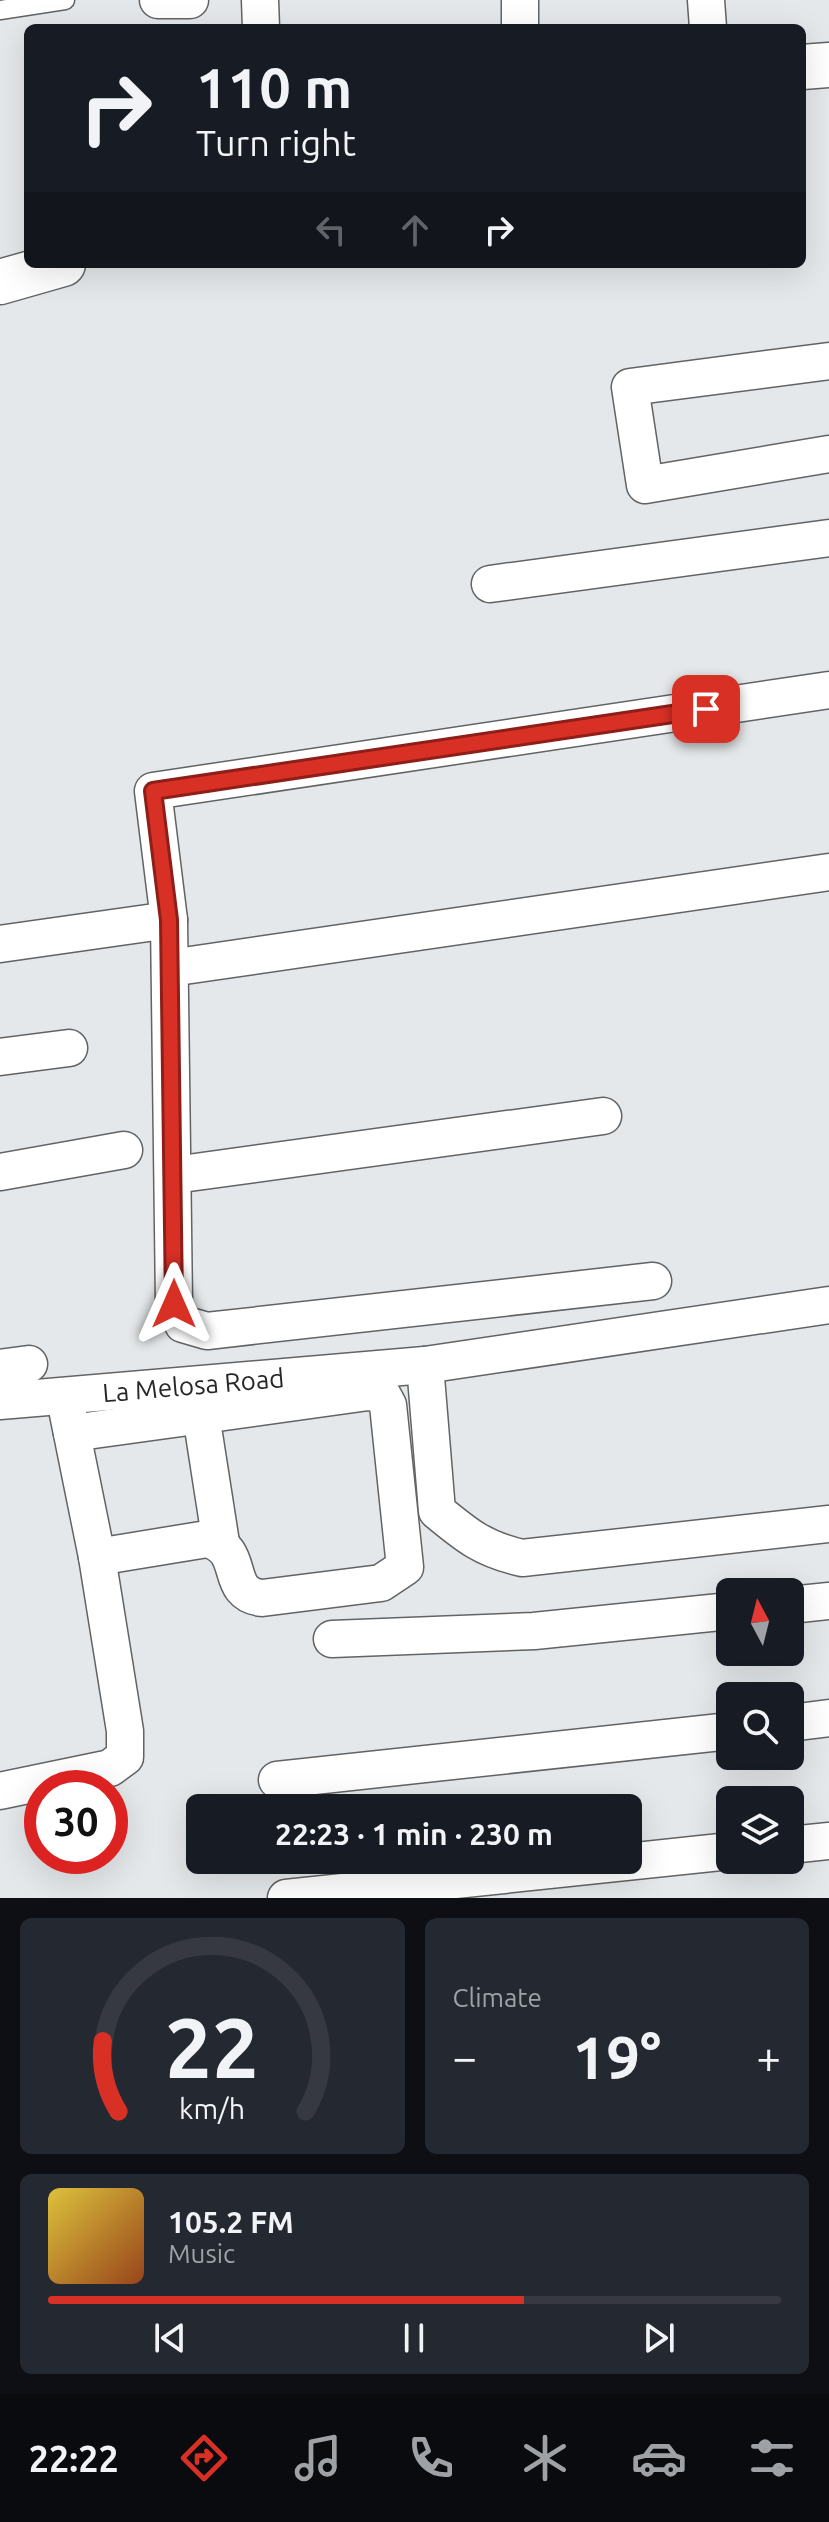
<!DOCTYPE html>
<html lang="en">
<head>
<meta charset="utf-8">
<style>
  :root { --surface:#171b24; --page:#242831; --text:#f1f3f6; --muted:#9ea1a6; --line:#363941; --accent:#d93025 }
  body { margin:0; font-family:Ubuntu,sans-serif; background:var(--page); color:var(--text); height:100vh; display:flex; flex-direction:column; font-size:30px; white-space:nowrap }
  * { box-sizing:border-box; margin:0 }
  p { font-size:26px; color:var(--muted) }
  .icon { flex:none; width:44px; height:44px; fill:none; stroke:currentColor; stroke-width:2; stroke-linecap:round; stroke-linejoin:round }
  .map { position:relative; height:1898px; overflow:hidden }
  .details { display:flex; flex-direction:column; gap:20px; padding:20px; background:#0d0f14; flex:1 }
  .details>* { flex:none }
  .banner { position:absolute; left:24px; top:24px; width:782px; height:244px; border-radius:12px; box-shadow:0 8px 32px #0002; background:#171b24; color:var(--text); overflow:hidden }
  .needle { width:52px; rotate:353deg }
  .controls { position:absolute; left:716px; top:1578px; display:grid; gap:16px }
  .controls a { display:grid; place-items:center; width:88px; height:88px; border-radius:12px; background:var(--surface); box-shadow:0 8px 32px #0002; font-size:40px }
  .speed { position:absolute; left:24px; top:1770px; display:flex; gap:16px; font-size:40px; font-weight:700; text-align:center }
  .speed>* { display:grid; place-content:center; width:104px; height:104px; border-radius:50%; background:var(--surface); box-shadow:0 8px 32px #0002; line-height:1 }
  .speed .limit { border:12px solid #d22; background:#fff; color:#111 }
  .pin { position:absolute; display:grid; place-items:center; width:68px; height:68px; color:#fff; margin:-34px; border-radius:16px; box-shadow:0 4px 12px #0006 }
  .me { position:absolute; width:88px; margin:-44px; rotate:0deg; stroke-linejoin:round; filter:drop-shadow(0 0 6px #0008) }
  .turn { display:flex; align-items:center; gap:28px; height:168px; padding:0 40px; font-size:36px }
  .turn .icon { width:104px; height:104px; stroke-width:2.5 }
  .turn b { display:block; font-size:56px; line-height:68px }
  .lanes { display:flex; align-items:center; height:76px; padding:0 40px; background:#0003; justify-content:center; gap:40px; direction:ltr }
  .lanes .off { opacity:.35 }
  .big { font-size:60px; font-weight:700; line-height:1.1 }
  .details .card { flex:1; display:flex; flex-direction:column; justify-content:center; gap:12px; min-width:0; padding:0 28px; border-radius:12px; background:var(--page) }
  .details .dial { align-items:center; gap:0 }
  .dial svg { height:208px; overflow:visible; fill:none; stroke:var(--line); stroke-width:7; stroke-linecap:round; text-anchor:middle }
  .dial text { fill:var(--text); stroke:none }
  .song { display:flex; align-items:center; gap:24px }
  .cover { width:96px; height:96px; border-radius:12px; background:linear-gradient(135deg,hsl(50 70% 55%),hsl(20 70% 35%)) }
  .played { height:8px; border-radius:4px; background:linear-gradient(90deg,var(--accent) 65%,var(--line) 65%) }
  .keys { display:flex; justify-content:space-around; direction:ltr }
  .heat { display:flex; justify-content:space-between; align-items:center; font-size:44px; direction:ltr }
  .details .tiles { flex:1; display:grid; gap:20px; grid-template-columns:1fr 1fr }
  .card:last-child { grid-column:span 2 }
  .trip { position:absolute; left:186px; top:1794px; width:456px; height:80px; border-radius:12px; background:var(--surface); box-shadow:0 8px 32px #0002; font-weight:700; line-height:80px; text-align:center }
  .tabs { display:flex; height:128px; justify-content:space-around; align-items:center; background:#090b0e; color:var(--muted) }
  .tabs .icon { width:56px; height:56px }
  .tabs .on { color:var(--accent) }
  .tabs b { font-size:36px; color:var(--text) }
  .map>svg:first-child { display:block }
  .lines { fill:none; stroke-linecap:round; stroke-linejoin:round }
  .lane-casing { stroke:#616365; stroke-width:21 }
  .street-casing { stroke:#616365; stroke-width:39 }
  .secondary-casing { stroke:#616365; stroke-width:47 }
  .lane { stroke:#fff; stroke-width:18 }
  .street { stroke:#fff; stroke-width:36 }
  .secondary { stroke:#fff; stroke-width:44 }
  .route-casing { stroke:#8d1f18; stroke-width:20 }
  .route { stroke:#d93025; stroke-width:14 }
  .labels { text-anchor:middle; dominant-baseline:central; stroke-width:6; stroke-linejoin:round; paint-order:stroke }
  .street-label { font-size:26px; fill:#262728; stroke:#e5e8ea }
</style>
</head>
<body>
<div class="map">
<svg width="829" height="1898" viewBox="0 0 829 1898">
  <rect width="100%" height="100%" fill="#e5e8ea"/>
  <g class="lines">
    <g class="lane-casing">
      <path id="lane" d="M0,10L65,0"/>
    </g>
    <g class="street-casing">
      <g id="street">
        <path d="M158,0H190"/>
        <path d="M260,0L261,28"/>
        <path d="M706,0L708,28"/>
        <path d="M520,28V0"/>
        <path d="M829,361L630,387L645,485L829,454"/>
        <path d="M490,584L829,538"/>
        <path d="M0,944L169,920"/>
        <path d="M170,968L829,872"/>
        <path d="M0,1057L69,1048"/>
        <path d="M0,1172L124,1150"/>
        <path d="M174,1175L603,1116"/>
        <path d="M653,1281L207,1331L183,1324L174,1304L169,920L153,791L829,690"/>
        <path d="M425,1365L437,1511C467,1536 483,1549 522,1558L829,1524"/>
        <path d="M0,1368L29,1364"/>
        <path id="s1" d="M0,1401L425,1365L829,1305"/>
        <path d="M201,1415L221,1543"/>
        <path d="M72,1433L368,1392L382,1394L388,1405L405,1567L381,1583L262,1598C222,1593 248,1550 207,1539L97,1557"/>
        <path d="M790,1605L829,1601"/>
        <path d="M332,1639L534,1631L730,1611"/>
        <path d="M790,1723L829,1718"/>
        <path d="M277,1780L730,1731"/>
        <path d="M0,1791L110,1768L125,1757V1731L97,1557L67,1409"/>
        <path d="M790,1845L829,1841"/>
        <path d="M286,1898L730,1851"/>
      </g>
    </g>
    <g class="secondary-casing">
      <path id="secondary" d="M802,67L829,65
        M0,282L63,264"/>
    </g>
    <use href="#lane" class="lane"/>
    <use href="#street" class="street"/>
    <use href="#secondary" class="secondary"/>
  </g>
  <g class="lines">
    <g class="route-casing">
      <path id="route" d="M174,1304L169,920L153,791L706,709"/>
    </g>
    <use href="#route" class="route"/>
  </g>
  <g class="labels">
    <g class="street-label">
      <text stroke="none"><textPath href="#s1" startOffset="194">La Melosa Road</textPath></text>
    </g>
  </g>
</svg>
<div class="controls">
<a><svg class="needle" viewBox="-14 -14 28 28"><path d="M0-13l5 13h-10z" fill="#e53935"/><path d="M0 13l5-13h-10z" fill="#9ea1a6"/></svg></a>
<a><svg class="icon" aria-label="search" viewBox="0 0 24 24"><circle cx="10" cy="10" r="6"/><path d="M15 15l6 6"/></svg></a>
<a><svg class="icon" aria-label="layers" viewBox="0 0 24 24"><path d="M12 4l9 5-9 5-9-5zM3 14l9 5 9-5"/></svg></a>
</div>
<div class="speed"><div class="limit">30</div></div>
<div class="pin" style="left:706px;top:709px;background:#d93025"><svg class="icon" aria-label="arrive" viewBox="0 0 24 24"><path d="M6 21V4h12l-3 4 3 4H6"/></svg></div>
<svg class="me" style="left:174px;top:1304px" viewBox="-20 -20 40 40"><path d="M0-17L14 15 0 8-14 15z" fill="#d93025" stroke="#fff" stroke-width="4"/></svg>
<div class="trip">22:23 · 1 min · 230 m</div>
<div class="banner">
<div class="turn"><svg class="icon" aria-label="right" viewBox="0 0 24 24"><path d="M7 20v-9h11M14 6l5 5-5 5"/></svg><div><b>110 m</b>Turn right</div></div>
<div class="lanes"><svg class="icon off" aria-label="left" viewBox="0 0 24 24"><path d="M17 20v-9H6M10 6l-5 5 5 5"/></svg><svg class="icon off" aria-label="ahead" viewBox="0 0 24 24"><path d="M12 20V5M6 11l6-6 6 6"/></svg><svg class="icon" aria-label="right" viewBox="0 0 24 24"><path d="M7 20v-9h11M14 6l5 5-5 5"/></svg></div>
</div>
</div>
<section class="details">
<div class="tiles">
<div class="card dial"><svg viewBox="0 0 100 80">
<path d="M14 69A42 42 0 1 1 86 69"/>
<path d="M14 69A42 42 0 0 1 8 42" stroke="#d93025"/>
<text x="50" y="56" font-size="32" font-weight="700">22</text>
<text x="50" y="72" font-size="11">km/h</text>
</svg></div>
<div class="card"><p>Climate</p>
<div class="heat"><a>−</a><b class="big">19°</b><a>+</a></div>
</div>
<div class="card">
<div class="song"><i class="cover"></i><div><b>105.2 FM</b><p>Music</p></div></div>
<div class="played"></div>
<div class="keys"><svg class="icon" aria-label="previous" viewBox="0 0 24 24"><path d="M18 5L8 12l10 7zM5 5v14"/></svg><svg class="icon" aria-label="pause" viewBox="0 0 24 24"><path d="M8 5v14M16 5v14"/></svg><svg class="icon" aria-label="next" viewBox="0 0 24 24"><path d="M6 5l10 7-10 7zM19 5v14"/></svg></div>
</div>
</div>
</section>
<nav class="tabs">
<b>22:22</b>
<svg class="icon on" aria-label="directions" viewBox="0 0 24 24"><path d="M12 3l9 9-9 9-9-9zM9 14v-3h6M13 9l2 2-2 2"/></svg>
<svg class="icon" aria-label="music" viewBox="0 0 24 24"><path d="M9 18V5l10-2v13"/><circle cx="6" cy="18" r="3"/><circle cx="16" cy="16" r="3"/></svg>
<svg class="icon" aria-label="phone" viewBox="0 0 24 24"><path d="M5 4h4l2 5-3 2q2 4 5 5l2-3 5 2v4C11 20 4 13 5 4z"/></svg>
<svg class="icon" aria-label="climate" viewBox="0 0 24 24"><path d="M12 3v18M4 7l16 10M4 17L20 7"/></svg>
<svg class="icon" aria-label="car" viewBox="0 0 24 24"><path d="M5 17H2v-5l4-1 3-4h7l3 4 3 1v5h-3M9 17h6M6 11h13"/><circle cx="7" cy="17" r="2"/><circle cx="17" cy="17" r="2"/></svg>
<svg class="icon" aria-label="filters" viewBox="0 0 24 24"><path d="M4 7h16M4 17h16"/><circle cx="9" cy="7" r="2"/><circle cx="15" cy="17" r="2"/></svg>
</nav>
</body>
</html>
